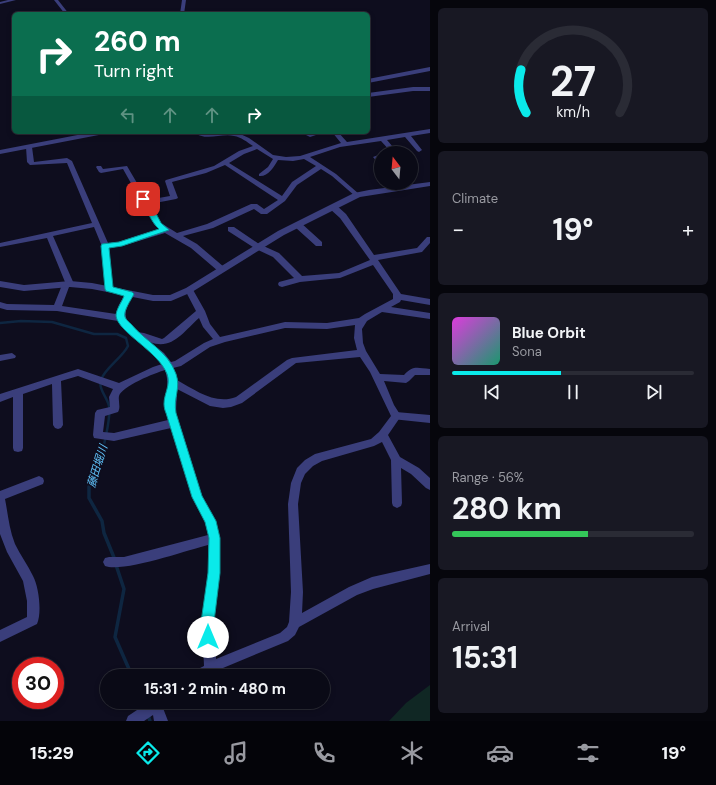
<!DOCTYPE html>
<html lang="en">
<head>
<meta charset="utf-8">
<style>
  :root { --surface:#0a0a16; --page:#181823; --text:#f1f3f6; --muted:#999aa1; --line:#2a2b35; --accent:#0aeaea }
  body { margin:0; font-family:"DM Sans","Noto Sans JP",sans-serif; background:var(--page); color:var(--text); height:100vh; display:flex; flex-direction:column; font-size:15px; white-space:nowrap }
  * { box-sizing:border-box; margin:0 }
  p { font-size:13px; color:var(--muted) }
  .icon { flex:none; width:22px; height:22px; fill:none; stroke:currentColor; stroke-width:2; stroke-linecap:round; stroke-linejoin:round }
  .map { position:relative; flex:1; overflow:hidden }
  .sheet { display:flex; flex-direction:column; gap:8px; padding:8px; background:#06060c; width:286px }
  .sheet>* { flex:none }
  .top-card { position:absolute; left:12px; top:12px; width:358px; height:122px; border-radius:6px; box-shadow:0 2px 6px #0003,0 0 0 1px var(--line); background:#0b6e4f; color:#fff; overflow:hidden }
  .needle { width:26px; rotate:344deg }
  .controls { position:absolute; left:374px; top:146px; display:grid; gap:8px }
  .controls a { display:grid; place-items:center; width:44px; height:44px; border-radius:50%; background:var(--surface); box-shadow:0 2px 6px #0003,0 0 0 1px var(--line); font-size:20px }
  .speed { position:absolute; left:12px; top:657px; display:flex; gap:8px; font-size:20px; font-weight:700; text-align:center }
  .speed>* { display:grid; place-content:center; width:52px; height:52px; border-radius:50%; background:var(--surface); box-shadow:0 2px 6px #0003,0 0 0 1px var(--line); line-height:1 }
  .speed .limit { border:6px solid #d22; background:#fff; color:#111 }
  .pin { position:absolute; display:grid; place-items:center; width:34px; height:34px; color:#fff; margin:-17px; border-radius:8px; box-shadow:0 2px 6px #0006 }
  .me { position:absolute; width:44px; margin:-22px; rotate:0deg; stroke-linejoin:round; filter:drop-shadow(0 0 3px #0008) }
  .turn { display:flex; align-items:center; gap:14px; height:84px; padding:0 16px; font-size:18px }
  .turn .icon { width:52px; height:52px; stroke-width:2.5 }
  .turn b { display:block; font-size:28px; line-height:34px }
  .lanes { display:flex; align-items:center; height:38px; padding:0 16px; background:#0003; justify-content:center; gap:20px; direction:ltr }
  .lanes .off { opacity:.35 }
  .big { font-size:30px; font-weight:700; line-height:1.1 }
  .sheet .tile { flex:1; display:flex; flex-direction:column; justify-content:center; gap:6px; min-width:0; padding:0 14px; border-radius:6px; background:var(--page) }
  .sheet .dial { align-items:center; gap:0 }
  .dial svg { height:104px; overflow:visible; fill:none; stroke:var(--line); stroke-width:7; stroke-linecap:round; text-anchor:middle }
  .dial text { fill:var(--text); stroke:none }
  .song { display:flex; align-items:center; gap:12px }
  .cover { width:48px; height:48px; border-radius:6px; background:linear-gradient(135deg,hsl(300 70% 55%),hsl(160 70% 35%)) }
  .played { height:4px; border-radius:2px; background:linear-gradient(90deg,var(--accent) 45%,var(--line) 45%) }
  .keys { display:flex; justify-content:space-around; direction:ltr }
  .heat { display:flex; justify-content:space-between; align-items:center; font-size:22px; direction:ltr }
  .charge { height:6px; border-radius:3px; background:linear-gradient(90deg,#34c759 56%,var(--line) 0) }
  .trip { position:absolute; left:100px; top:669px; width:230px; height:40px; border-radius:20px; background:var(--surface); box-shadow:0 2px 6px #0003,0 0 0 1px var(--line); font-weight:700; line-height:40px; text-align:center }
  .tab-bar { display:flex; height:64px; justify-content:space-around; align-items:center; background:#040409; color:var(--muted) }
  .tab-bar .icon { width:28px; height:28px }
  .tab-bar .current { color:var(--accent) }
  .tab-bar b { font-size:18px; color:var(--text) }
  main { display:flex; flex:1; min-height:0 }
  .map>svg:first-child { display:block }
  .green { fill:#102724 }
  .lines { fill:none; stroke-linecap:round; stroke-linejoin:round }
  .stream-far1 { stroke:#0e2641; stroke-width:2.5 }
  .stream { stroke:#0e2641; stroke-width:3.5 }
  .minor { fill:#3a3e7b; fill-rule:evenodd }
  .tertiary { fill:#3a3e7b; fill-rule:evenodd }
  .route { fill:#0aeaea; stroke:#069898 }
  .labels { text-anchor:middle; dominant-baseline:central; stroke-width:3.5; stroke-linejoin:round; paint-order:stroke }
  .water-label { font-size:11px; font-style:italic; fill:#5fc0f8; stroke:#0e0d1e }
</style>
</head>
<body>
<main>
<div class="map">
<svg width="430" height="721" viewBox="0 0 430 721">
  <rect width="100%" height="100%" fill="#0e0d1e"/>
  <path class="green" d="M430,685V721H389L406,703Z"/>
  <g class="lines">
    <path class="stream-far1" d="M0,323L21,321L52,322L94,334H117L126,338L128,346C122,358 104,369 101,380C98,389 107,397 109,406C111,418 103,452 98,464"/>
    <path class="stream" d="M99,463L89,487V498L102,521L104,533L115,560
      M116,565L124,589L115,637L132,676
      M148,715L150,721"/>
    <path class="minor" d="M8,0H16L0,4V2Z
      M54,0H58L69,14H65Z
      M182,0H186L184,14H180Z
      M413,87H430V91H413L368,97V93Z
      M430,129V133L411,136L422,150L419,152L417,151L405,137L387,140L398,153H392L381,141L340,147L310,157L336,174L359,194V196H355L332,176L321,169L297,185L285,201L267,214H261L254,209L213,228L183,236L197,244L224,267L225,269L224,271H218L191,248L165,233L122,246L109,248L113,289L109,292L105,289L101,244L94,227L53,236L74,284L69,287L62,306L116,314L119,305L126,292H132L133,294C124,312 121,318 137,332L144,333L162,339L164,338L196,311L185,290L189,287L192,288L205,311L210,324L220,337L285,322L327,323L359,318L365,314L393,299V294L373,265L340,278L300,282L282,287L279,286L278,284L279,282L294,278L273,257L256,249L228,231V227H234L259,244L279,253L302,276L339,273L370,260L340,218L330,209V205H336L346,214L374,255L417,248L427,237H430V243L422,252L378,260L401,294L430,299V305L401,300L400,302L391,307L430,313V319L382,312L367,321L362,329L363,343L366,351L380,374L404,375C413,365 417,368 430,369V375H415L409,381L406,383L384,381L394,405L401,416L388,435L400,457L419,468L430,478V490L426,488L411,474L401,468L402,503L401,506L397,508L393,506L392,503L391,460L382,442L374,446L322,461L313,466L305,474L301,483L298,504L303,592L302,613L349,587L372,577L430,564V574L373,589L357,595L299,627L295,635L288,641L223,668L211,676H193L194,671L204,666L202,622L208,573V545C188,550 122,573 105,566L103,562L105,558L109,557H124L208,535L205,522L192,497L171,428L114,441L94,438L93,435L95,413L97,410L110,407L109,397L113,389L78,376L61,381L63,425L61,428L58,429L55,428L53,425L52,384L23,394V448L22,451L18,452L14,451L13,448V397L0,402V394L78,369L119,383L153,367L162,364C152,346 128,340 118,321L57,311L7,310L0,308V302L7,304L54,305L62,285L65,282L47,238L0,247V243L92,223L67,163L30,165L27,162L26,147L29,145L32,147L34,162L67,158L72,161L108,243L118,242L159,229L154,224L123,169L101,173L99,172L96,167L97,166H101L103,169L127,166L147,200L170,196L165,181L166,180L214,166L239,151L253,146C247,142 241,137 234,136C221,133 205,142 194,132L238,133L249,138L273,155L286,157L300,156L341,143L332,132H338L347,142ZM257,149L273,159L268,167L259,174V176C268,177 274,167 278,160L293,161L304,159L316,166L292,182L282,196L229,163L244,154ZM225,165L278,200L264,209L257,204H251L207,224L177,233L161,223L150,204L176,199L178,198L172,182L206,173ZM199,318L203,327L213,339L204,343L175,361L171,362L164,353L150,342C172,351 184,331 199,318ZM355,325L354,338L357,350L292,358L287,360L236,397C215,405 195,390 177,380L173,368L181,366L210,347L225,342L285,328L327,329ZM360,357L370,372L391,416L379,432L371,439L315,454L305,460L297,468L291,483L288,504L291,592L289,622L287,627L280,633L216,659L214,622L220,573V538L215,521L202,496L176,413L177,389L210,406L223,408L231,407L242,403L296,363ZM165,370C171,387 163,403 168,420L114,433L103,432L105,416L118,412C121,407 118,401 119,396C122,386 155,373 165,370Z
      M300,132H325L310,137Z
      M381,154V165L379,164L373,157Z
      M295,223H301L322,242V246H316L295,227Z
      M12,353L16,356L15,358L0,361V355Z
      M39,476L43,478L44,481L43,484L5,499C8,514 9,529 15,544C20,555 28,565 33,576C39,587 42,613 37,624L0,642V630L27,617V601L23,581L7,552L0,534V491Z
      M149,702H167L163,708L168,721H154L153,715L144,721H126L128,716Z"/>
    <path class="tertiary" d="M430,67V71L368,83V79Z
      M93,132H107L104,134L0,154V150Z
      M430,182V186L360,197L284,235L192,292L171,301H153L92,289L70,287L24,291L0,287V281L24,285L70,281L92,283L153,295H170L186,288L278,231L354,193L369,190Z
      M396,412L430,415V423L392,419L391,416L392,413Z"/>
  </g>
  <path class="route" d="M143,197L149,200L161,223L169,230L122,246L109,248L113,287L132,292L134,294C131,300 123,311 125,317C126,320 129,322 131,324C146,342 168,351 176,374C181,388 173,398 176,413L202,496L216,521L220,538V573L214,622L215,637L213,642L208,643L204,642L202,637L201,622L208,573L209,538L205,522L192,497L166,413C165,411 164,407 164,404C164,393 171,385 167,374C159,352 118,332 116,316C116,309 122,302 124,296L106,291L105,289L101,246L102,244L119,242L159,229C150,221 147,208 139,199Z"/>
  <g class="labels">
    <g class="water-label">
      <text transform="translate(97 466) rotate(-73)">藤田堀川</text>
    </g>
  </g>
</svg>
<div class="controls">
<a><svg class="needle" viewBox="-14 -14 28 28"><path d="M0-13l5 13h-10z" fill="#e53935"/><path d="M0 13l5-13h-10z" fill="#999aa1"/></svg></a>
</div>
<div class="speed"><div class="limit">30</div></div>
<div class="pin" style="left:143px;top:199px;background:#d93025"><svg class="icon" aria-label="arrive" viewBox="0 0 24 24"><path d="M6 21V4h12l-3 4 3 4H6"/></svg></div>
<svg class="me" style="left:208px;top:637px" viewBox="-20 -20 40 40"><circle r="19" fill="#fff"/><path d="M0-13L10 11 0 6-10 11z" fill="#0aeaea"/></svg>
<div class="trip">15:31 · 2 min · 480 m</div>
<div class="top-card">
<div class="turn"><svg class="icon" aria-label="right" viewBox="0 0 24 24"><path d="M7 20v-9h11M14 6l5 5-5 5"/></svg><div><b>260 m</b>Turn right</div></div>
<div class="lanes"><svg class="icon off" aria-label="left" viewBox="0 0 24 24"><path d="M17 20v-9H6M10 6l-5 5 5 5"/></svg><svg class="icon off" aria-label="ahead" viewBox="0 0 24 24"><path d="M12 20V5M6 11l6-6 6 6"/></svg><svg class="icon off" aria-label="ahead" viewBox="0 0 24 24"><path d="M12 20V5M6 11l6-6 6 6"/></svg><svg class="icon" aria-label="right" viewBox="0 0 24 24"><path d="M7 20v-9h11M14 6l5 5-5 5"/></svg></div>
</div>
</div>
<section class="sheet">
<div class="tile dial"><svg viewBox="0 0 100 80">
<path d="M14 69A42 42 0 1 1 86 69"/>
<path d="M14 69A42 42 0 0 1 10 36" stroke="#0aeaea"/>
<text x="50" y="56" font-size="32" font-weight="700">27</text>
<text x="50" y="72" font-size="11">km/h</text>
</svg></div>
<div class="tile"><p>Climate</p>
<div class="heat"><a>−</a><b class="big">19°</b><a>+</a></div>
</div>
<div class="tile">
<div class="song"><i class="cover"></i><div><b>Blue Orbit</b><p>Sona</p></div></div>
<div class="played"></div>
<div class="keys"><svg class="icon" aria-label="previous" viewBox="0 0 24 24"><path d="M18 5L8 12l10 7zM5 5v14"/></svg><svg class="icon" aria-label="pause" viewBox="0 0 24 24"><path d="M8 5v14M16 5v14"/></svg><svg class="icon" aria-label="next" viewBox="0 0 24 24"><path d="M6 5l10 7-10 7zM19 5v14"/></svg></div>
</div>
<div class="tile"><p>Range · 56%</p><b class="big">280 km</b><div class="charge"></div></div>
<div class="tile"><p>Arrival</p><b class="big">15:31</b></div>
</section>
</main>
<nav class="tab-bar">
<b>15:29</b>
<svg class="icon current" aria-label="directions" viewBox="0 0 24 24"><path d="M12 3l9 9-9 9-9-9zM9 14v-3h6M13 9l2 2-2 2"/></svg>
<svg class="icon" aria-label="music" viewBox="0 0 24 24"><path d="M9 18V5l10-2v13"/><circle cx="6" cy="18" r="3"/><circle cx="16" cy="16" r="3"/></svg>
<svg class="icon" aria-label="phone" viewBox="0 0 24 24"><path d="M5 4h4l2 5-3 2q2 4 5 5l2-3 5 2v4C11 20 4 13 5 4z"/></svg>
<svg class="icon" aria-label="climate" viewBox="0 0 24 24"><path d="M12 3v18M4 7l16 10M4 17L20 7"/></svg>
<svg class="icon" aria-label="car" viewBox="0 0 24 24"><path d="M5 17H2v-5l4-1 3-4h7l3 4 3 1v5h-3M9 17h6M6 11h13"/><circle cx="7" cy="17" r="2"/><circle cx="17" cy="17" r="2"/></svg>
<svg class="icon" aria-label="filters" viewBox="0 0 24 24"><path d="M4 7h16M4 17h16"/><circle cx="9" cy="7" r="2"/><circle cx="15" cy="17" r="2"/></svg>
<b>19°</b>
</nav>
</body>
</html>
